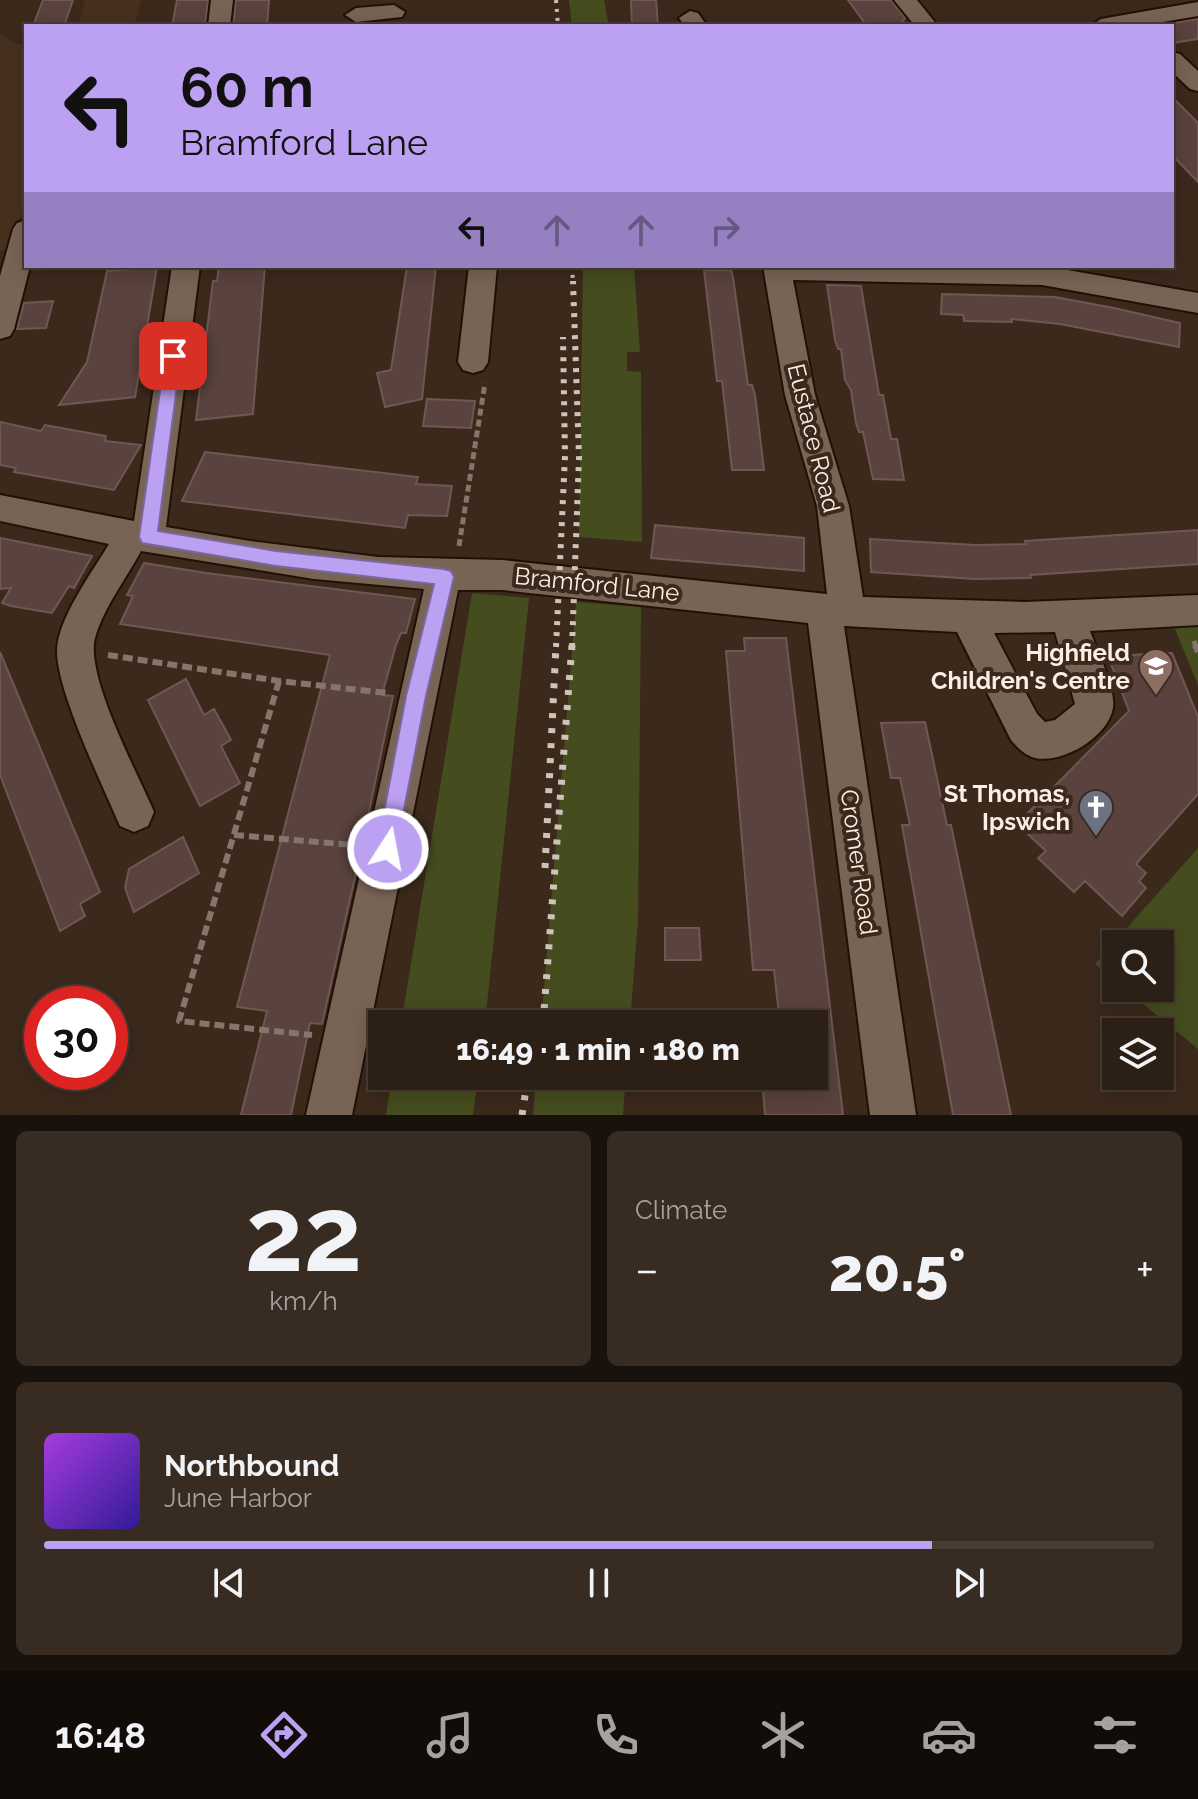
<!DOCTYPE html>
<html lang="en">
<head>
<meta charset="utf-8">
<style>
  :root { --surface:#2c1f15; --page:#382c22; --text:#f1f3f6; --muted:#a6a2a0; --line:#483d34; --accent:#bca0f2 }
  body { margin:0; font-family:Raleway,sans-serif; background:var(--page); color:var(--text); height:100vh; display:flex; flex-direction:column; font-size:30px; white-space:nowrap }
  * { box-sizing:border-box; margin:0 }
  p { font-size:26px; color:var(--muted) }
  .icon { flex:none; width:44px; height:44px; fill:none; stroke:currentColor; stroke-width:2; stroke-linecap:round; stroke-linejoin:round }
  .map { position:relative; height:1115px; overflow:hidden }
  .sheet { display:flex; flex-direction:column; gap:16px; padding:16px; background:#18110c; flex:1 }
  .sheet>* { flex:none }
  .hud { position:absolute; left:24px; top:24px; width:1150px; height:244px; border-radius:0px; box-shadow:0 4px 20px #0003,0 0 0 2px var(--line); background:#bca0f2; color:#111; overflow:hidden }
  .buttons { position:absolute; left:1102px; top:930px; display:grid; gap:16px }
  .buttons a { display:grid; place-items:center; width:72px; height:72px; border-radius:0px; background:var(--surface); box-shadow:0 4px 20px #0003,0 0 0 2px var(--line); font-size:40px }
  .speed { position:absolute; left:24px; top:986px; display:flex; gap:16px; font-size:40px; font-weight:700; text-align:center }
  .speed>* { display:grid; place-content:center; width:104px; height:104px; border-radius:50%; background:var(--surface); box-shadow:0 4px 20px #0003,0 0 0 2px var(--line); line-height:1 }
  .speed .limit { border:12px solid #d22; background:#fff; color:#111 }
  .pin { position:absolute; display:grid; place-items:center; width:68px; height:68px; color:#fff; margin:-34px; border-radius:16px; box-shadow:0 4px 12px #0006 }
  .me { position:absolute; width:88px; margin:-44px; rotate:11deg; stroke-linejoin:round; filter:drop-shadow(0 0 6px #0008) }
  .turn { display:flex; align-items:center; gap:28px; height:168px; padding:0 24px; font-size:36px }
  .turn .icon { width:104px; height:104px; stroke-width:2.5 }
  .turn b { display:block; font-size:56px; line-height:68px }
  .lanes { display:flex; align-items:center; height:76px; padding:0 24px; background:#0003; justify-content:center; gap:40px; direction:ltr }
  .lanes .off { opacity:.35 }
  .big { font-size:60px; font-weight:800; line-height:1.1 }
  .sheet .card { flex:1; display:flex; flex-direction:column; justify-content:center; gap:12px; min-width:0; padding:0 28px; border-radius:12px; background:var(--page) }
  .sheet .dial { align-items:center; gap:0 }
  .dial b { font-size:104px; line-height:1 }
  .song { display:flex; align-items:center; gap:24px }
  .cover { width:96px; height:96px; border-radius:12px; background:linear-gradient(135deg,hsl(280 70% 55%),hsl(250 70% 35%)) }
  .played { height:8px; border-radius:4px; background:linear-gradient(90deg,var(--accent) 80%,var(--line) 80%) }
  .keys { display:flex; justify-content:space-around; direction:ltr }
  .heat { display:flex; justify-content:space-between; align-items:center; font-size:44px; direction:ltr }
  .sheet .tiles { flex:1; display:grid; gap:16px; grid-template-columns:1fr 1fr }
  .card:last-child { grid-column:span 2 }
  .trip { position:absolute; left:368px; top:1010px; width:460px; height:80px; border-radius:0px; background:var(--surface); box-shadow:0 4px 20px #0003,0 0 0 2px var(--line); font-weight:800; line-height:80px; text-align:center }
  .dock { display:flex; height:128px; justify-content:space-around; align-items:center; background:#120c08; color:var(--muted) }
  .dock .icon { width:56px; height:56px }
  .dock .selected { color:var(--accent) }
  .dock b { font-size:36px; color:var(--text) }
  .map>svg:first-child { display:block }
  .built { fill:#48301f }
  .green { fill:#454d1f }
  .building { fill:#5a423e; stroke:#715753; stroke-width:2 }
  .lines { fill:none; stroke-linecap:round; stroke-linejoin:round }
  .minor-casing { stroke:#211105; stroke-width:4 }
  .path-far1 { stroke:#85756a; stroke-width:5; stroke-dasharray:7 4; stroke-linecap:butt }
  .path { stroke:#85756a; stroke-width:6; stroke-dasharray:10 5; stroke-linecap:butt }
  .minor { fill:#786455; fill-rule:evenodd }
  .rail-far2 { stroke:#cfc2b8; stroke-width:4; stroke-dasharray:3 6; stroke-linecap:butt }
  .rail-far1 { stroke:#cfc2b8; stroke-width:6; stroke-dasharray:4 7; stroke-linecap:butt }
  .rail { stroke:#cfc2b8; stroke-width:7; stroke-dasharray:5 10; stroke-linecap:butt }
  .route { fill:#bca0f2; stroke:#7a689d; stroke-width:2 }
  .labels { text-anchor:middle; dominant-baseline:central; stroke-width:8; stroke-linejoin:round; paint-order:stroke }
  .street-label { font-size:24px; fill:#faeee5; stroke:#3b291c }
  .poi-label { font-size:24px; font-weight:bold; fill:#faeee5; stroke:#3b291c; text-anchor:end }
</style>
</head>
<body>
<div class="map">
<svg width="1198" height="1115" viewBox="0 0 1198 1115">
  <rect width="100%" height="100%" fill="#3b291c"/>
  <path class="built" d="M85,0H141L134,26H78Z
    M0,34L16,44H26V201L10,250H0Z"/>
  <path class="green" d="M569,0H604L609,26H572Z
    M583,266H634L640,352H627V371L641,372L642,542L579,537Z
    M472,593L529,598L485,1024H401Z
    M576,602L641,607L638,920L630,1024H541Z
    M1198,626V685L1174,627Z
    M1198,848V1049L1124,988H1160V944H1116V981L1095,964Z
    M392,1076H478L473,1115H386Z
    M536,1076H626L623,1115H533Z"/>
  <path class="building" d="M43,0H73L64,26H33Z
    M177,0H208L205,26H172Z
    M236,0H269L267,26H233Z
    M631,0H656L658,26H632Z
    M848,0H891L905,18L899,26H867Z
    M1198,19V39L1172,43V23Z
    M1172,97L1198,123V182L1172,155Z
    M219,266H265L253,414L196,420L213,281H217Z
    M407,266H436L422,399L385,407L377,373L391,370Z
    M157,267L135,397L59,405L87,362L107,271Z
    M704,270H731L733,277L748,385H752L755,395L764,470H732L722,381H717Z
    M827,285L861,286L879,395H883L891,439H897L904,480L873,479L863,432H859L856,423L851,390L845,380L841,349H838L835,340Z
    M942,294L1055,297L1114,308L1180,323L1179,347L1060,324L1011,319L1012,322L964,321L963,315L941,314Z
    M53,301L46,328L17,329L24,303Z
    M427,399L475,401L471,428L423,426Z
    M0,422L41,431L45,425L106,436L105,441L141,445L114,490L14,472L16,468L0,465Z
    M205,452L418,477L416,484L452,486L447,516L408,515L405,528L182,501Z
    M655,525L804,538V571L651,558Z
    M1198,530V564L1030,575L1031,578L975,579L871,572L870,539L975,545L1026,544L1025,541Z
    M0,538L51,548L92,556L74,588L69,586L52,613L11,606L2,603L11,588L0,589Z
    M144,563L206,573L415,599L406,633H401L396,645L382,695L393,696L361,850L322,1024L310,1023L291,1115H241L267,1011L237,1007L330,655L120,624L133,596L127,595Z
    M744,638H786L843,1115H765L763,1090H786L785,1076H814V1024H780L774,970H753L726,651H745Z
    M0,652L100,892L80,904L85,916L60,931L0,775Z
    M1172,653L1198,717V794L1136,864L1146,873L1139,881L1146,888L1122,916L1085,881L1074,892L1038,858L1046,851L1017,824L1129,711L1108,656Z
    M186,679L204,715L214,709L231,740L221,746L240,783L200,806L148,700Z
    M925,722L947,825H951L1011,1115H953L902,825H910L900,778H891L881,723Z
    M183,837L199,873L134,912L125,888L129,869Z
    M665,928H699L701,960H665Z"/>
  <g class="lines">
    <g class="minor-casing">
      <path id="minor" d="M211,0H233L230,26H208Z
        M894,0H917L938,26H915Z
        M1198,2V16L1139,26H1090L1101,19Z
        M394,5L405,12L402,17L356,22L345,15L356,8Z
        M690,11L698,13L707,26H685L679,18Z
        M1172,52L1180,54L1198,71V91L1190,89L1172,72Z
        M26,220V266H30L14,329L10,336L0,339V276L13,229L17,223Z
        M172,266H200L166,527L250,541L378,557L502,560L827,594L817,506L785,395L763,266H1045L1198,293V313L1042,285L793,280L815,395L849,506L863,597L1025,602L1198,595V625L1090,631C1097,650 1116,689 1113,708C1108,737 1063,764 1035,758C1024,755 1018,748 1011,740L957,632L844,626L916,1115H870L808,623L502,590H458L352,1115H306L424,589L314,579L141,551C126,579 104,607 95,638C85,676 138,774 154,812L148,826L134,832L120,826C103,786 56,690 57,650C58,618 93,571 109,544L0,521V495L134,521ZM1055,632L1075,704L1055,720L1045,722L1037,714L994,633Z
        M469,266H497L488,362L483,370L473,373L463,370L458,362Z"/>
    </g>
    <path class="path-far1" d="M459,546L485,383
      M1194,641L1196,647"/>
    <path class="path" d="M1195,645L1198,652
      M108,655L279,681L387,693
      M279,681L179,1021L312,1035
      M234,835L353,845"/>
    <use href="#minor" class="minor"/>
    <path class="rail-far2" d="M556,0L558,26
      M572,266L573,283"/>
    <path class="rail-far1" d="M556,647L565,456L563,337
      M572,647L579,457L573,281"/>
    <path class="rail" d="M545,868L556,645
      M543,1024L572,645
      M522,1115L528,1076"/>
  </g>
  <path class="route" d="M173,351L181,356L158,531L276,551L444,569L451,571L454,577L426,696L395,856L388,859L380,856L377,849L406,696L434,584L276,566L142,543L139,537L165,356Z"/>
  <defs>
    <g id="school-pin" transform="scale(1.8)"><path d="M0 17L-7.5 6A9.5 9.5 0 1 1 7.5 6Z" fill="#8d6e63" stroke="#3b291c"/><path d="M0-5L7-2L0 1L-7-2ZM-4 1L0 2.5L4 1V4Q0 6-4 4Z" fill="#fff"/></g>
    <g id="church-pin" transform="scale(1.8)"><path d="M0 17L-7.5 6A9.5 9.5 0 1 1 7.5 6Z" fill="#6b7280" stroke="#3b291c"/><path d="M-1.2-6h2.4v3.5h3.3v2.4h-3.3V6h-2.4V-.1h-3.3v-2.4h3.3Z" fill="#fff"/></g>
  </defs>
  <g fill-rule="evenodd">
    <use href="#school-pin" x="1156" y="666"/>
    <use href="#church-pin" x="1096" y="807"/>
  </g>
  <g class="labels">
    <g class="street-label">
      <text transform="translate(814 438) rotate(76)">Eustace Road</text>
      <text transform="translate(597 584) rotate(6)">Bramford Lane</text>
      <text transform="translate(859 862) rotate(82)">Cromer Road</text>
    </g>
    <g class="poi-label">
      <text x="1130" y="652">Highfield<tspan x="1130" dy="28">Children's Centre</tspan></text>
      <text x="1070" y="793">St Thomas,<tspan x="1070" dy="28">Ipswich</tspan></text>
    </g>
  </g>
</svg>
<div class="buttons">
<a><svg class="icon" aria-label="search" viewBox="0 0 24 24"><circle cx="10" cy="10" r="6"/><path d="M15 15l6 6"/></svg></a>
<a><svg class="icon" aria-label="layers" viewBox="0 0 24 24"><path d="M12 4l9 5-9 5-9-5zM3 14l9 5 9-5"/></svg></a>
</div>
<div class="speed"><div class="limit">30</div></div>
<div class="pin" style="left:173px;top:356px;background:#d93025"><svg class="icon" aria-label="arrive" viewBox="0 0 24 24"><path d="M6 21V4h12l-3 4 3 4H6"/></svg></div>
<svg class="me" style="left:388px;top:849px" viewBox="-20 -20 40 40"><circle r="17" fill="#bca0f2" stroke="#fff" stroke-width="3"/><path d="M0-11L8 9 0 5-8 9z" fill="#fff"/></svg>
<div class="trip">16:49 · 1 min · 180 m</div>
<div class="hud">
<div class="turn"><svg class="icon" aria-label="left" viewBox="0 0 24 24"><path d="M17 20v-9H6M10 6l-5 5 5 5"/></svg><div><b>60 m</b>Bramford Lane</div></div>
<div class="lanes"><svg class="icon" aria-label="left" viewBox="0 0 24 24"><path d="M17 20v-9H6M10 6l-5 5 5 5"/></svg><svg class="icon off" aria-label="ahead" viewBox="0 0 24 24"><path d="M12 20V5M6 11l6-6 6 6"/></svg><svg class="icon off" aria-label="ahead" viewBox="0 0 24 24"><path d="M12 20V5M6 11l6-6 6 6"/></svg><svg class="icon off" aria-label="right" viewBox="0 0 24 24"><path d="M7 20v-9h11M14 6l5 5-5 5"/></svg></div>
</div>
</div>
<section class="sheet">
<div class="tiles">
<div class="card dial"><b>22</b><p>km/h</p></div>
<div class="card"><p>Climate</p>
<div class="heat"><a>−</a><b class="big">20.5°</b><a>+</a></div>
</div>
<div class="card">
<div class="song"><i class="cover"></i><div><b>Northbound</b><p>June Harbor</p></div></div>
<div class="played"></div>
<div class="keys"><svg class="icon" aria-label="previous" viewBox="0 0 24 24"><path d="M18 5L8 12l10 7zM5 5v14"/></svg><svg class="icon" aria-label="pause" viewBox="0 0 24 24"><path d="M8 5v14M16 5v14"/></svg><svg class="icon" aria-label="next" viewBox="0 0 24 24"><path d="M6 5l10 7-10 7zM19 5v14"/></svg></div>
</div>
</div>
</section>
<nav class="dock">
<b>16:48</b>
<svg class="icon selected" aria-label="directions" viewBox="0 0 24 24"><path d="M12 3l9 9-9 9-9-9zM9 14v-3h6M13 9l2 2-2 2"/></svg>
<svg class="icon" aria-label="music" viewBox="0 0 24 24"><path d="M9 18V5l10-2v13"/><circle cx="6" cy="18" r="3"/><circle cx="16" cy="16" r="3"/></svg>
<svg class="icon" aria-label="phone" viewBox="0 0 24 24"><path d="M5 4h4l2 5-3 2q2 4 5 5l2-3 5 2v4C11 20 4 13 5 4z"/></svg>
<svg class="icon" aria-label="climate" viewBox="0 0 24 24"><path d="M12 3v18M4 7l16 10M4 17L20 7"/></svg>
<svg class="icon" aria-label="car" viewBox="0 0 24 24"><path d="M5 17H2v-5l4-1 3-4h7l3 4 3 1v5h-3M9 17h6M6 11h13"/><circle cx="7" cy="17" r="2"/><circle cx="17" cy="17" r="2"/></svg>
<svg class="icon" aria-label="filters" viewBox="0 0 24 24"><path d="M4 7h16M4 17h16"/><circle cx="9" cy="7" r="2"/><circle cx="15" cy="17" r="2"/></svg>
</nav>
</body>
</html>
